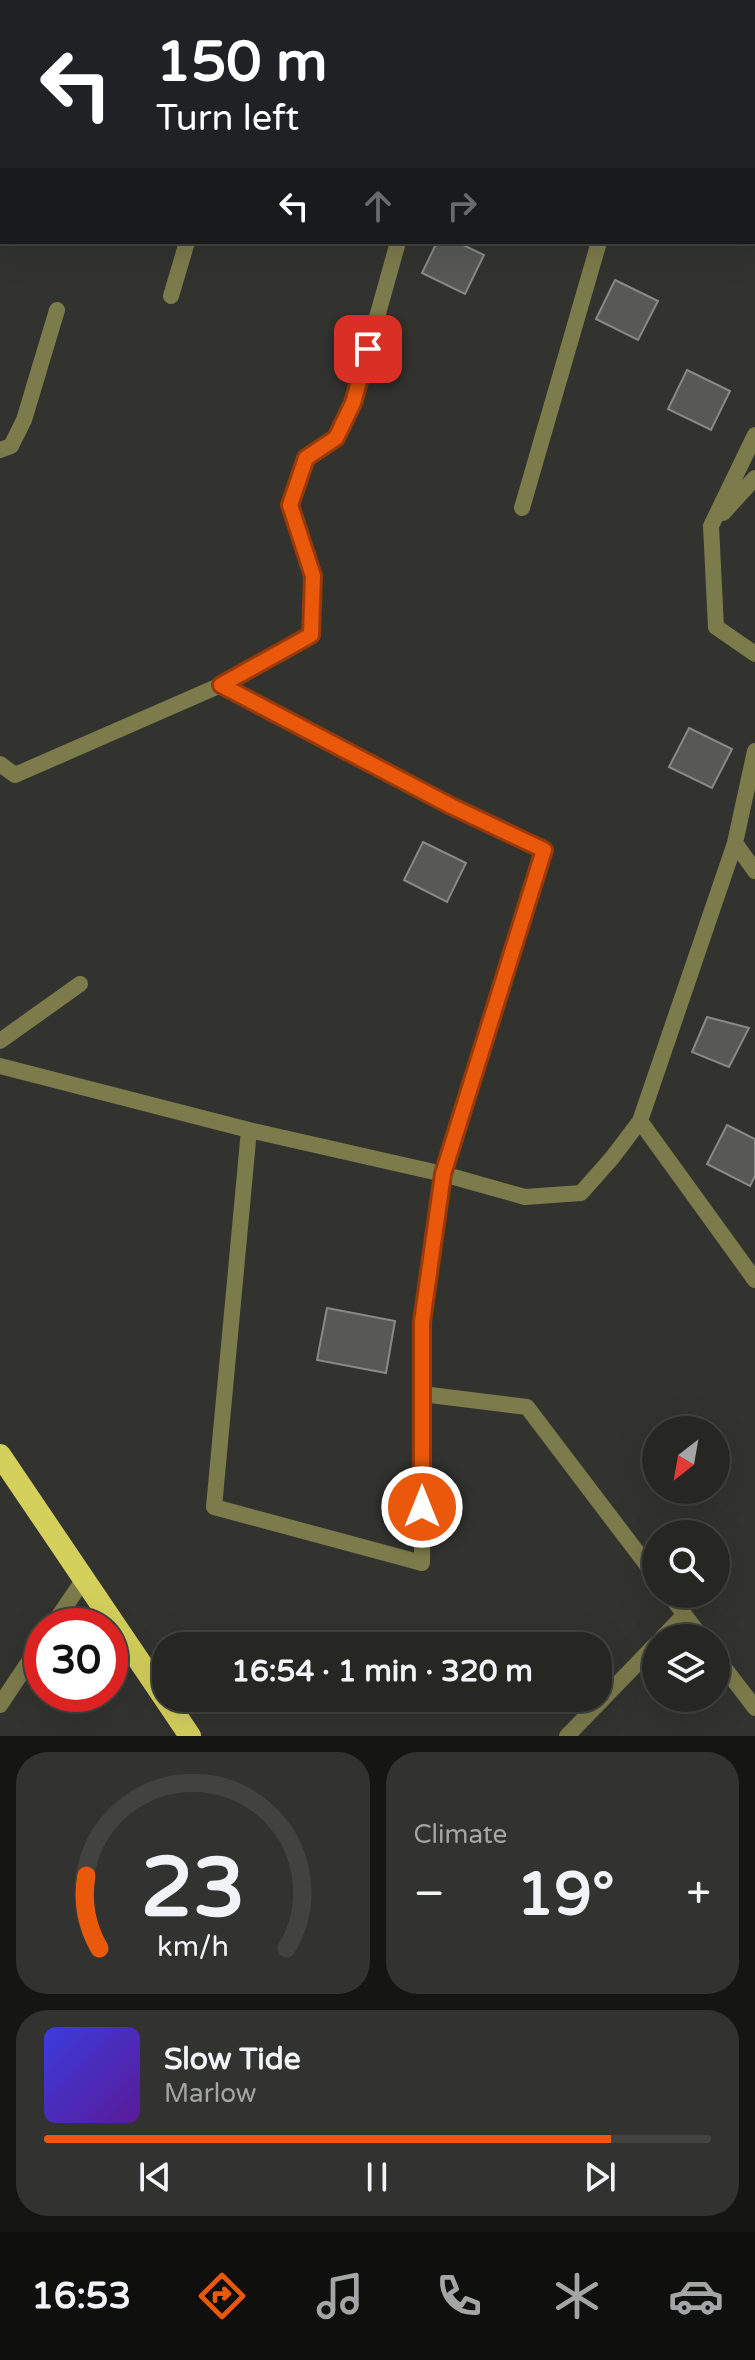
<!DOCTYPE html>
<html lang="en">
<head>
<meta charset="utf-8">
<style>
  :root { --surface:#262623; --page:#323230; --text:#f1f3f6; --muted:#a4a5a6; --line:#424341; --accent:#ea580c }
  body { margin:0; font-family:"Varela Round",sans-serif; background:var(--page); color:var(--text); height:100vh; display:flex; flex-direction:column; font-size:30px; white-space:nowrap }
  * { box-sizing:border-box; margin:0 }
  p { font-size:26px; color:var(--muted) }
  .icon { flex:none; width:44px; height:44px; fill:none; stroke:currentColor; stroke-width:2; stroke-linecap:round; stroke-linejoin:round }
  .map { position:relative; height:1736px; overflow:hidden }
  .panel { display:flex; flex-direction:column; gap:16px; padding:16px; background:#151513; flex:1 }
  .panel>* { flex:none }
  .top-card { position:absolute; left:0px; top:0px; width:756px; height:244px; box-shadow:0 8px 32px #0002,0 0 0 2px var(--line); background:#202124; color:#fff; overflow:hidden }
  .needle { width:52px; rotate:211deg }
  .buttons { position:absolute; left:642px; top:1416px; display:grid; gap:16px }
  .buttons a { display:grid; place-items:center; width:88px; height:88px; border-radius:50%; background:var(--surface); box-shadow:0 8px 32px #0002,0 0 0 2px var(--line); font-size:40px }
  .speed { position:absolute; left:24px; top:1608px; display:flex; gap:16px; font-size:40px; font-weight:700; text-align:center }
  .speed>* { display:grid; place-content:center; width:104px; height:104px; border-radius:50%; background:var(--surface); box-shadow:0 8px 32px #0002,0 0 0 2px var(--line); line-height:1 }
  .speed .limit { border:12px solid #d22; background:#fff; color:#111 }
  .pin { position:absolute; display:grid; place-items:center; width:68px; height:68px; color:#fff; margin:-34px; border-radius:16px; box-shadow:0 4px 12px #0006 }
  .me { position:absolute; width:88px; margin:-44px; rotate:0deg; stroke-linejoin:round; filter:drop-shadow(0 0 6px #0008) }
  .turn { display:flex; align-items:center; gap:28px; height:168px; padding:0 24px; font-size:36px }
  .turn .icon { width:104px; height:104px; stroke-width:2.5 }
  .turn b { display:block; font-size:56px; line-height:68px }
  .lanes { display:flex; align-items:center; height:76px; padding:0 24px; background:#0003; justify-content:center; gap:40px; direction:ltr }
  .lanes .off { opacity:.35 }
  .big { font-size:60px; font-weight:700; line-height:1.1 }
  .panel .tile { flex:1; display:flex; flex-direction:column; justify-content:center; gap:12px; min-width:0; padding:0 28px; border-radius:32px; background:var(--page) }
  .panel .dial { align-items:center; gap:0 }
  .dial svg { height:208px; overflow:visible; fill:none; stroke:var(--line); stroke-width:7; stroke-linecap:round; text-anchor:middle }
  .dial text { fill:var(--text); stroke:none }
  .song { display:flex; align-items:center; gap:24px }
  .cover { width:96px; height:96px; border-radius:12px; background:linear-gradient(135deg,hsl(240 70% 55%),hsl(270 70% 35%)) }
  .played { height:8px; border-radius:4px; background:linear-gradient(90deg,var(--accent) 85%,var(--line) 85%) }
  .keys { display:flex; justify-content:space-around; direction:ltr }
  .heat { display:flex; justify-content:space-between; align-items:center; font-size:44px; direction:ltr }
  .panel .tiles { flex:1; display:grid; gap:16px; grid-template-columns:1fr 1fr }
  .tile:last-child { grid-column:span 2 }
  .trip { position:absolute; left:152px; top:1632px; width:460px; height:80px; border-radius:32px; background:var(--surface); box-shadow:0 8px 32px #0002,0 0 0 2px var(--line); font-weight:700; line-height:80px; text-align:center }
  .tab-bar { display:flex; height:128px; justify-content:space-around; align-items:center; background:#0f0f0e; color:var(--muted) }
  .tab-bar .icon { width:56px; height:56px }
  .tab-bar .selected { color:var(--accent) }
  .tab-bar b { font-size:36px; color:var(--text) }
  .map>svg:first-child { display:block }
  .building { fill:#585855; stroke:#898985; stroke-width:2 }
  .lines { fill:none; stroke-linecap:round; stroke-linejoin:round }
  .minor { stroke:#7b7b4b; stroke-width:16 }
  .trunk { stroke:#d4d05c; stroke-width:22 }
  .route-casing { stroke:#983908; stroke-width:20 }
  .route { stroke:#ea580c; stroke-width:14 }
</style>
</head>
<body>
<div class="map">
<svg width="755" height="1736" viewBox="0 0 755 1736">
  <rect width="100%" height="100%" fill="#32322f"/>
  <path class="building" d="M437,242H457L484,255L465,294L422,273Z
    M615,280L658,301L638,340L596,319Z
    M687,370L730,391L711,430L668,409Z
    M689,728L732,749L712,788L669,767Z
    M423,842L466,863L447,902L404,880Z
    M707,1017L749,1028L729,1067L692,1052Z
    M727,1125L755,1139V1176L750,1186L707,1164Z
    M327,1308L395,1321L386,1373L317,1360Z"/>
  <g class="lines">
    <path class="minor" d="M82,2V0
      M258,2V0
      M465,2L466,0
      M669,2L670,0
      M171,296L187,242
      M755,435L711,526L716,627L755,654
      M0,450L11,446L24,420L57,310
      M522,508L599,242
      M723,513L755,478
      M0,764L15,775L221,685
      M735,843L755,871
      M0,1041L80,984
      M0,1066L249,1130L443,1174L525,1197L581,1193L612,1158L640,1121L735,843L755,751
      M640,1121L755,1280
      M249,1130L214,1507L422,1563V1322L443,1174L544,850L451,806L221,685L311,635L313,576L290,505L306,458L336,438L353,403L398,242
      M422,1394L527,1407L656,1577
      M669,1594L702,1638
      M52,1626L84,1579
      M662,1638L684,1615
      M716,1657L755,1708
      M0,1705L42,1642
      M567,1736L656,1644"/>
    <path class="trunk" d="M0,1455L190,1736"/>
  </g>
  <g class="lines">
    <g class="route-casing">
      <path id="route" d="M368,349L353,403L336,438L306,458L290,505L313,576L311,635L221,685L451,806L544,850L443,1174L422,1322V1507"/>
    </g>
    <use href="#route" class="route"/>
  </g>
</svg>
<div class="buttons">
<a><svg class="needle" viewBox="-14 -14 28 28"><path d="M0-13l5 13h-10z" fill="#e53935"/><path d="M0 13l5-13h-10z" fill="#a4a5a6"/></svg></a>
<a><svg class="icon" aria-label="search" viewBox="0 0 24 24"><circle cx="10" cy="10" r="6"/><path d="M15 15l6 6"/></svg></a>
<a><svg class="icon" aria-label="layers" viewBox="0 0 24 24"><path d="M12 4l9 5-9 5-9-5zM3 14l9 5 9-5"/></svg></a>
</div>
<div class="speed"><div class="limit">30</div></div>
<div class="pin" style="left:368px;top:349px;background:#d93025"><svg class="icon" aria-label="arrive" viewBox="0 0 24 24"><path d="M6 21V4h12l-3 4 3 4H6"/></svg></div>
<svg class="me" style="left:422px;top:1507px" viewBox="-20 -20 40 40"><circle r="17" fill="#ea580c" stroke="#fff" stroke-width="3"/><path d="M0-11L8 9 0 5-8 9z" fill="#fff"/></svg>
<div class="trip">16:54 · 1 min · 320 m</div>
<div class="top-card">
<div class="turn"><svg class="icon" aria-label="left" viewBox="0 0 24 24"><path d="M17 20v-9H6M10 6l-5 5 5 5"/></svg><div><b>150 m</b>Turn left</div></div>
<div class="lanes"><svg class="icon" aria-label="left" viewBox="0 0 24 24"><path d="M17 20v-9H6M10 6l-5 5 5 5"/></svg><svg class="icon off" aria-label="ahead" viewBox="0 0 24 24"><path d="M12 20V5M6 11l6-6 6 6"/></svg><svg class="icon off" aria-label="right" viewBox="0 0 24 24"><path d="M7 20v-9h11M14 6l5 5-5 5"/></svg></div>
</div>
</div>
<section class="panel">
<div class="tiles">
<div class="tile dial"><svg viewBox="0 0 100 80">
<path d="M14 69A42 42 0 1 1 86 69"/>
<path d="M14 69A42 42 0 0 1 9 41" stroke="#ea580c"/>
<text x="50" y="56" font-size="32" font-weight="700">23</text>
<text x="50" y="72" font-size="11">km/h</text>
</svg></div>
<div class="tile"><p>Climate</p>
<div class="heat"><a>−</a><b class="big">19°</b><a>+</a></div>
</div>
<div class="tile">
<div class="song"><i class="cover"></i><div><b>Slow Tide</b><p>Marlow</p></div></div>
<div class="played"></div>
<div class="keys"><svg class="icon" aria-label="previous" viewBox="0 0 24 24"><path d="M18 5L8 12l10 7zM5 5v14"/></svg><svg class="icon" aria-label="pause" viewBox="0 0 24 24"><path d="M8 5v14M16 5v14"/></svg><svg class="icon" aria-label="next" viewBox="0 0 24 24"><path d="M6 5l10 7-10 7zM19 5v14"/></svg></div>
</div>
</div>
</section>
<nav class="tab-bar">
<b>16:53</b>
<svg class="icon selected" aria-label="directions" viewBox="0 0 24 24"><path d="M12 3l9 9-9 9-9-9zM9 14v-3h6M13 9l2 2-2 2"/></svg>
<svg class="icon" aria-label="music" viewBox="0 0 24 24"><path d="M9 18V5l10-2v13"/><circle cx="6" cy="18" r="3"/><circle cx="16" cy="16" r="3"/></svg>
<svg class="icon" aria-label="phone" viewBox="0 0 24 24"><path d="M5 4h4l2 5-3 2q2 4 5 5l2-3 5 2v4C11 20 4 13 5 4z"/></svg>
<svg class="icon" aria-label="climate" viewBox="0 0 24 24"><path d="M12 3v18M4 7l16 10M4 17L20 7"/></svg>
<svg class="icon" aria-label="car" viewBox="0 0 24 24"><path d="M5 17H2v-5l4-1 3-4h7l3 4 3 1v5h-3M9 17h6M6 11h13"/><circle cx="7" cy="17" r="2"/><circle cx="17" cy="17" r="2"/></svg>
</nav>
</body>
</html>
